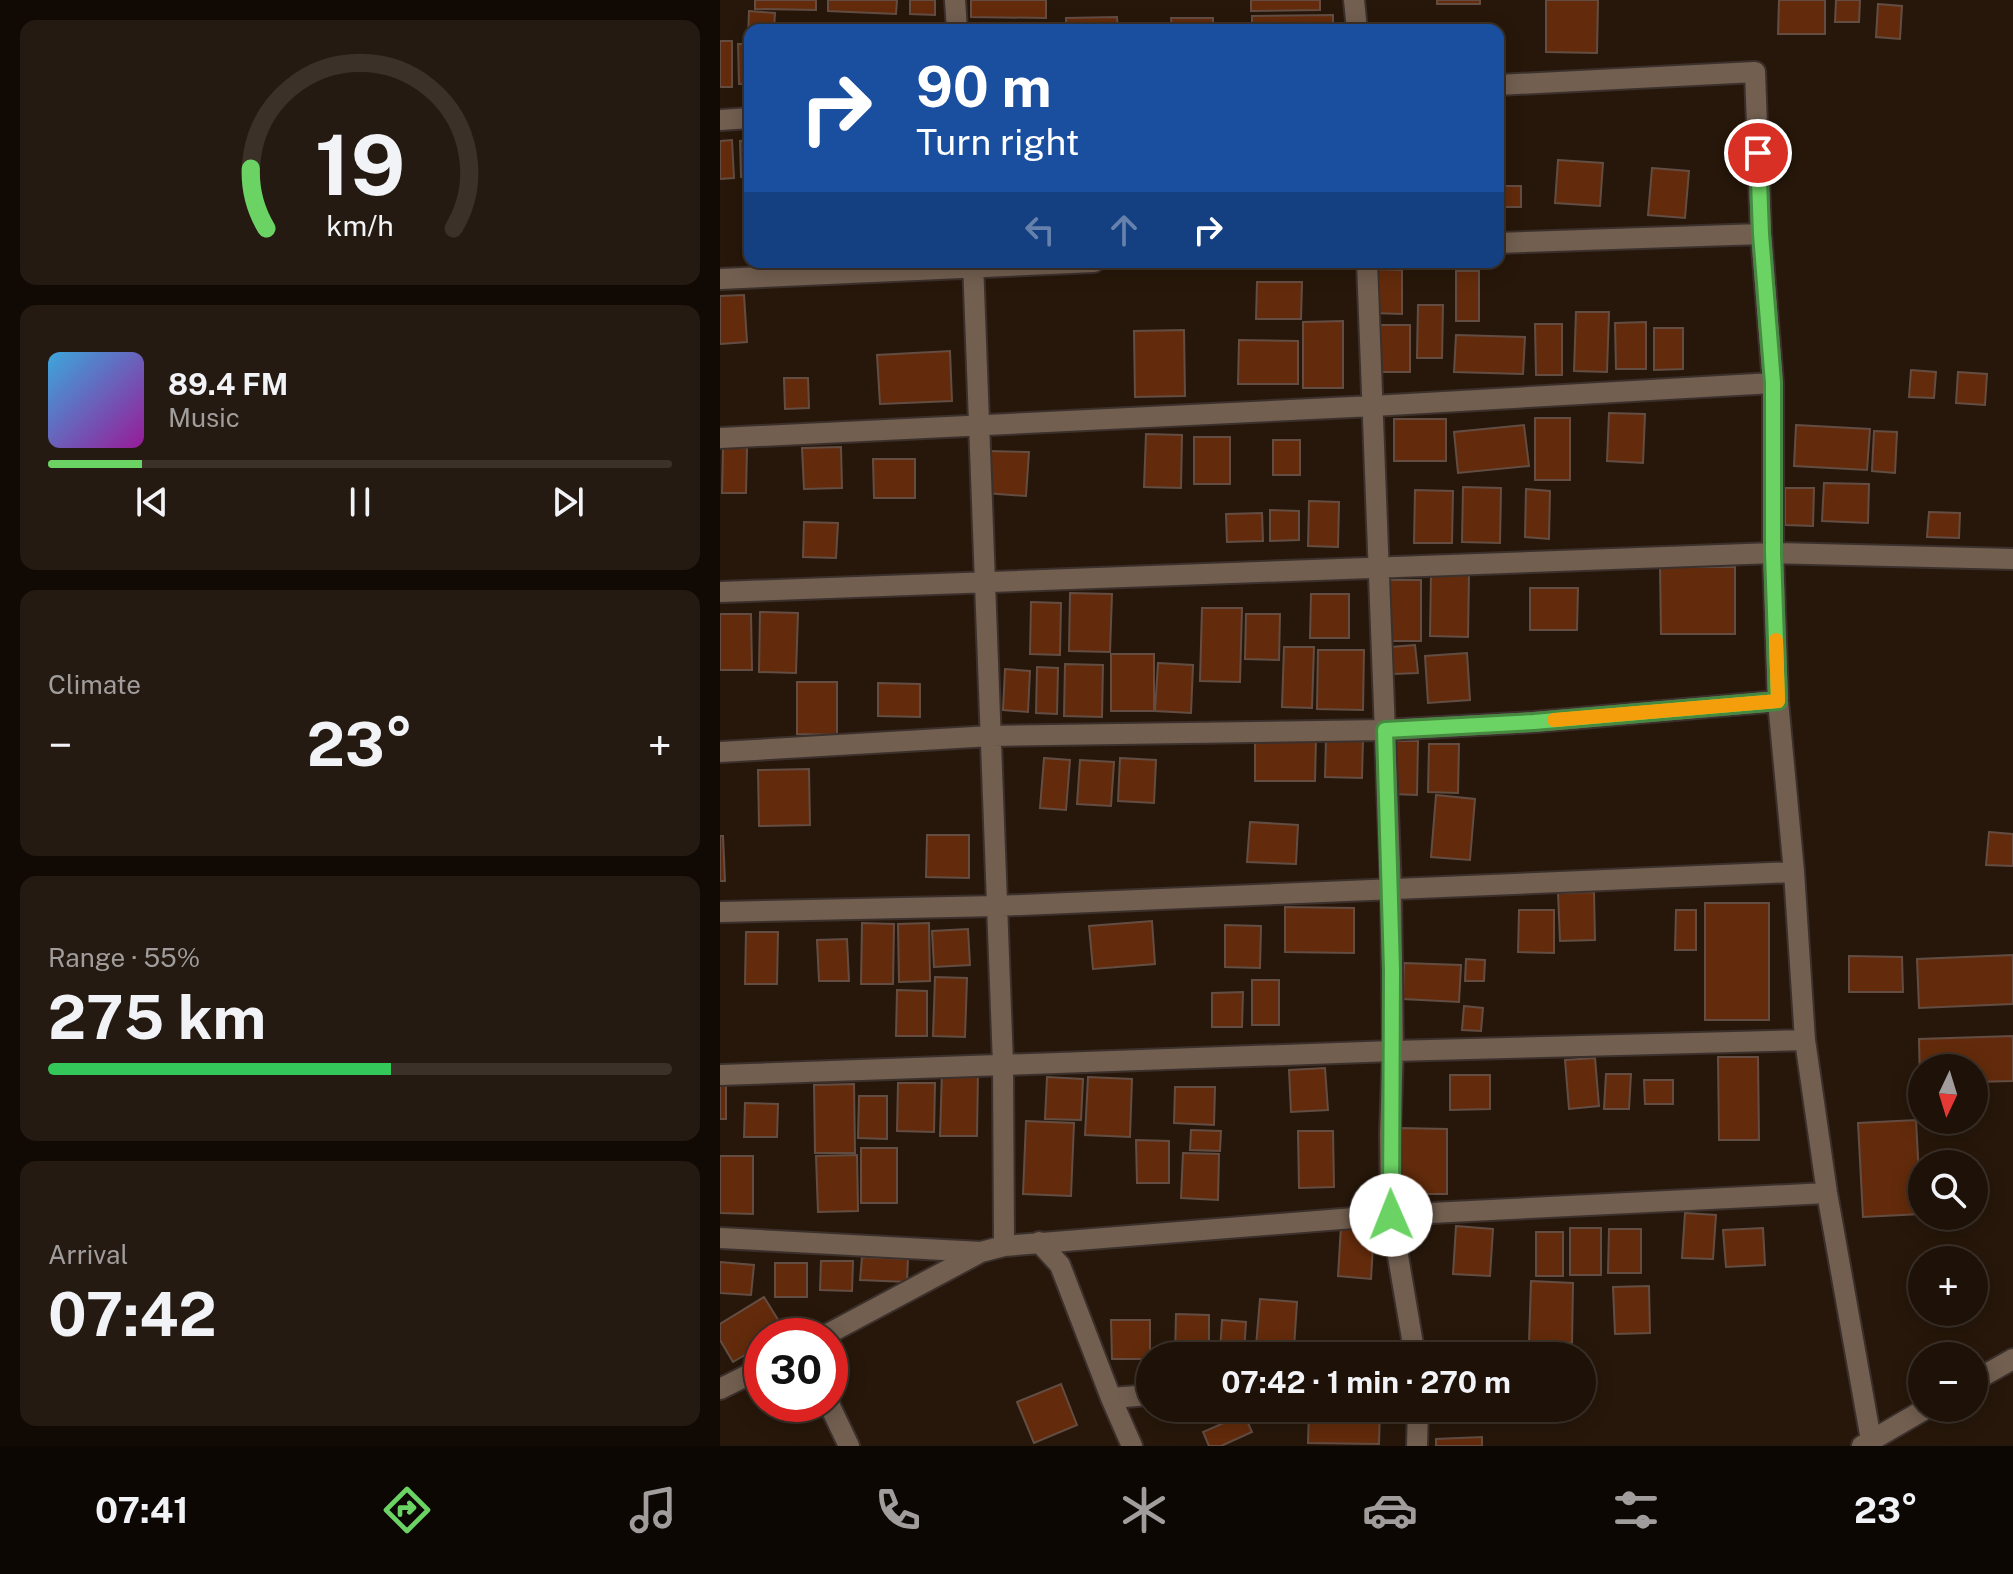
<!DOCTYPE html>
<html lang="en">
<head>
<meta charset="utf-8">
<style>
  :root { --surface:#1d1108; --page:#251a12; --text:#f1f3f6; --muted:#a09d9c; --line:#3b3129; --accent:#6bd363 }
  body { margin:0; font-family:"Public Sans",sans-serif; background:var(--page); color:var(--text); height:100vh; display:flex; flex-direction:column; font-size:30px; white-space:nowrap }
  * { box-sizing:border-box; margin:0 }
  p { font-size:26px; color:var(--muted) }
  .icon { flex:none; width:44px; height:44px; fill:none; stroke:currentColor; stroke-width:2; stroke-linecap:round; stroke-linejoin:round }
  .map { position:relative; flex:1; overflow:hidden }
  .panel { display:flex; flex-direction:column; gap:20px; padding:20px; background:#100904; width:720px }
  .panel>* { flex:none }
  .guide { position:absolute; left:24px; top:24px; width:760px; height:244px; border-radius:16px; box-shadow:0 4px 20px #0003,0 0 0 2px var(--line); background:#1a4fa0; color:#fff; overflow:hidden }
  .needle { width:52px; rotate:184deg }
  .buttons { position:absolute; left:1188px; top:1054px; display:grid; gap:16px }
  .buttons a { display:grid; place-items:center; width:80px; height:80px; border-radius:50%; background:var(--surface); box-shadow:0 4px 20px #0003,0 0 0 2px var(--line); font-size:40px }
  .speed { position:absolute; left:24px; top:1318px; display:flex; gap:16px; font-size:40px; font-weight:700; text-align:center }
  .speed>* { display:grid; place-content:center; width:104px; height:104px; border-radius:50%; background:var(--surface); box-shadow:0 4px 20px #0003,0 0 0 2px var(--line); line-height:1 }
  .speed .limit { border:12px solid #d22; background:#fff; color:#111 }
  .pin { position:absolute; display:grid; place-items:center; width:68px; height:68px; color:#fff; margin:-34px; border:4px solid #fff; border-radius:50%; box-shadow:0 2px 8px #0007 }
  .me { position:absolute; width:88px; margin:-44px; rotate:359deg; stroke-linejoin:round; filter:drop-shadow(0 0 6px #0008) }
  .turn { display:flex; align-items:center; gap:28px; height:168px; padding:0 40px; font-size:36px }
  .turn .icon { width:104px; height:104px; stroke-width:2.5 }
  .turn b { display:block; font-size:56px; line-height:68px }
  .lanes { display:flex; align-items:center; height:76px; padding:0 40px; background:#0003; justify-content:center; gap:40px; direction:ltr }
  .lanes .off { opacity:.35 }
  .big { font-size:60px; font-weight:700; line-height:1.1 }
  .panel .card { flex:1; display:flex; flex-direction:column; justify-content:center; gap:12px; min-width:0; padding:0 28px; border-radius:16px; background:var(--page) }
  .panel .dial { align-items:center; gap:0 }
  .dial svg { height:208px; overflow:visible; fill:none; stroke:var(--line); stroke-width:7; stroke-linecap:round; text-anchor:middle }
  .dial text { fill:var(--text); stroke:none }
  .song { display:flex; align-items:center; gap:24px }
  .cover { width:96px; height:96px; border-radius:12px; background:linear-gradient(135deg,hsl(200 70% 55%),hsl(300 70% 35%)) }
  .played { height:8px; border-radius:4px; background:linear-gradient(90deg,var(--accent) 15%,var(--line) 15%) }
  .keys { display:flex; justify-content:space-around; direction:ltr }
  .heat { display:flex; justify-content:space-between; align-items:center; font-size:44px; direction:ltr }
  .charge { height:12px; border-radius:6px; background:linear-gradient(90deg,#34c759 55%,var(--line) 0) }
  .trip { position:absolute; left:416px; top:1342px; width:460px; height:80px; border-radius:40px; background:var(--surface); box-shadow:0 4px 20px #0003,0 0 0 2px var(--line); font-weight:700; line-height:80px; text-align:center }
  .menu { display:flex; height:128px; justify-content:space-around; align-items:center; background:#0c0703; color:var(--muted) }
  .menu .icon { width:56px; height:56px }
  .menu .on { color:var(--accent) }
  .menu b { font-size:36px; color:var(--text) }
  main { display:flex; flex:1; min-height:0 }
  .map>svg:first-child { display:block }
  .building { fill:#632b0b; stroke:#634d43; stroke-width:2 }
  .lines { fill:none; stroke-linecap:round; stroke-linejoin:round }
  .minor-casing { stroke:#3c302c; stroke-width:24 }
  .minor { stroke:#725f50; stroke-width:20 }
  .route-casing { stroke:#468940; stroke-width:20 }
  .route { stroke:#6bd363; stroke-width:14 }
  .slow { stroke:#f59e0b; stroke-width:14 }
</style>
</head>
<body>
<main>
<section class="panel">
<div class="card dial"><svg viewBox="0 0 100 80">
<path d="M14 69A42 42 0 1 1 86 69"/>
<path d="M14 69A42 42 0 0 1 8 46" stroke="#6bd363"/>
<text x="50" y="56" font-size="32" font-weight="700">19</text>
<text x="50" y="72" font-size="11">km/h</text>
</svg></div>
<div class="card">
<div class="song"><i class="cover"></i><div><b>89.4 FM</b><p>Music</p></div></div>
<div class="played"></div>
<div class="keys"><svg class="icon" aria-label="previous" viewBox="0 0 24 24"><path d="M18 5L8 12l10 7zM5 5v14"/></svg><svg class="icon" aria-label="pause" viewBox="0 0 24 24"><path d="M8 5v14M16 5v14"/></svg><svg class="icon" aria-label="next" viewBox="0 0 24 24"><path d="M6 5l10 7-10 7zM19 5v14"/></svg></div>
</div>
<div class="card"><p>Climate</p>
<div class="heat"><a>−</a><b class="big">23°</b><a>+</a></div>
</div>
<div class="card"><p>Range · 55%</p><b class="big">275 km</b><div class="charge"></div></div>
<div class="card"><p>Arrival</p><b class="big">07:42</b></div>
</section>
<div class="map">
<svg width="1293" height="1446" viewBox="0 0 1293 1446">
  <rect width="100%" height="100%" fill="#27170a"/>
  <path class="building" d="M35,0H96V10L35,9Z
    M108,0H177L176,14L108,11Z
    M190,0H215V15L190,14Z
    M251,0H326V18L251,17Z
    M531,0H600V10L531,11Z
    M717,0H760V4H717Z
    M826,0H878L877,53L826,52Z
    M1059,0H1105V34H1058Z
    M1116,0H1140L1139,22H1115Z
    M1158,4L1182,6L1180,39L1156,37Z
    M29,11L55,13L54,30H30L28,37Z
    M613,15V30H532V16Z
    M397,17L398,30H346V18Z
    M451,18H493V30H452Z
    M0,41H12V87H0Z
    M18,44H30V84H19Z
    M12,140L14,178L0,179V141Z
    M30,140V177H21L20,141Z
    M838,160L883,163L880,206L835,203Z
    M932,168L969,171L965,218L928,215Z
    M778,186H801V207H778Z
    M655,269L682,270V314L654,313Z
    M736,271H759V321H736Z
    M537,282H582L581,319H536Z
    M24,295L27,342L0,344V296Z
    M698,305H723L722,358H697Z
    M856,312H889L887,372L854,371Z
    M623,321V388H583V322Z
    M926,322V369H896L895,323Z
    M815,324H842V375H816Z
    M656,325H690V372H656Z
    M934,328H963V369L934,370Z
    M464,330L465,396L415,397L414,331Z
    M736,335L805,337L803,374L734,372Z
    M519,340L578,341V384H518Z
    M230,351L232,401L160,404L157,355Z
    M1191,370L1216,372L1214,398L1189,397Z
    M1238,372L1267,374L1265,405L1236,403Z
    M64,378H88L89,408L65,409Z
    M889,413L925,414L923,463L887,461Z
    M815,418H850V480H815Z
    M674,419H726V461H674Z
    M804,425L809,466L738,473L734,432Z
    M1076,425L1150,429L1147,470L1074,466Z
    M1154,431L1177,432L1175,473L1152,471Z
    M426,434L462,435L461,488L424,487Z
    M474,437H510V484H474Z
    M553,440H580V475H553Z
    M3,447L27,448L26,493H2Z
    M121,447L122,488L84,489L82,448Z
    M268,451L309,452L306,496L265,493Z
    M153,459H195V498H154Z
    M1104,483L1149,484L1148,523L1102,521Z
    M743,487L781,488L780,543L742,542Z
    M1065,488H1094L1093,526L1065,525Z
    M806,489L830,491L829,539L805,537Z
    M695,490L733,491L732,543H694Z
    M589,501L619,502L618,547L588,546Z
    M550,510L579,511V540L550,541Z
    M1209,512L1240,513L1239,538L1207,537Z
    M542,513L543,541L507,542L506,514Z
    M84,522L118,523L116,558L83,557Z
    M940,567H1015V634H941Z
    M711,573L749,574L748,637L710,636Z
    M665,580H701V641H664Z
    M810,588H858L857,630H810Z
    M350,593L392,594L390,652L349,651Z
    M591,594H629V638H590Z
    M311,602L341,603L340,655L310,654Z
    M482,608H522L520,682L480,681Z
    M40,612L78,613L76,673L39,672Z
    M0,614H31L32,670H0Z
    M526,614H560L559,660L525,659Z
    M695,645L698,673L673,674L671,647Z
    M564,647H594L592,708L562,707Z
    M598,650H644L643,710L597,709Z
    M747,653L750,700L708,703L705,656Z
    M391,654H434V711H391Z
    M438,663L473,665L471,713L435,711Z
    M345,664L383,665L382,717L344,716Z
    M317,667L338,668L337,714L316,713Z
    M285,669L310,671L308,712L283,710Z
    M77,682H117V735L77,734Z
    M158,683L200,684V717L158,716Z
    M535,737L596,738L595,781H535Z
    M606,738L643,739L642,778L605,777Z
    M673,741H698L697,795L673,794Z
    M709,744H739L738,793L708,792Z
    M324,758L350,760L346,810L320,808Z
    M400,758L436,760L434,803L398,801Z
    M360,760L394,762L391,806L357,804Z
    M89,769L90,825L39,826L38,770Z
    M716,795L755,799L750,860L711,857Z
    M530,822L578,825L576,864L527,862Z
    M1269,832L1293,834V866L1266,865Z
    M207,835H249V878L206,877Z
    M0,836H3L5,881H0Z
    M874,892L875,940L840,941L838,893Z
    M985,903H1049V1020H985Z
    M565,907L634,908V953L565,952Z
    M799,910H834V953L798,952Z
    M956,910H976V950H955Z
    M432,921L435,964L373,969L369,926Z
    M142,923L174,924L173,984H141Z
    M209,923L210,981L179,982L178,924Z
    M505,925L541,926L540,968L505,967Z
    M248,929L250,965L214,967L212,931Z
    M26,932H58L57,984H25Z
    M127,939L129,981H99L97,940Z
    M1293,955V1004L1199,1008L1197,959Z
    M1129,956L1182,957L1183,992H1129Z
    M746,959L765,960L764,981H745Z
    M684,963L741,965L739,1002L683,999Z
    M215,977L247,978L245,1037L213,1036Z
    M532,980H559V1025H532Z
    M177,990L207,991V1036H176Z
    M523,992L522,1027H492V993Z
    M744,1006L763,1008L761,1031L742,1030Z
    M1293,1036V1081L1254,1082V1068H1202L1200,1083L1199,1039Z
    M998,1057H1038L1039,1140H999Z
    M875,1058L879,1106L849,1109L845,1060Z
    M605,1068L608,1110L571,1112L569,1070Z
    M222,1070L258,1071L257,1136H220Z
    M886,1074H911L909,1109H884Z
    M730,1075H770V1109L730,1110Z
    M327,1077L363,1079L361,1120L325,1119Z
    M368,1077L412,1079L410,1137L365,1135Z
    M924,1080H953V1104H925Z
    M178,1083H215L214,1132L177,1131Z
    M0,1084H6V1119H0Z
    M134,1084L135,1153H95L94,1085Z
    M455,1087H495L494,1125L454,1123Z
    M139,1096H167V1139L138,1138Z
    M25,1103L58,1104L57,1137H24Z
    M1196,1120L1201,1214L1143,1217L1138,1123Z
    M306,1121L354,1123L351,1196L303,1194Z
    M679,1128L727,1129V1194H679Z
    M471,1130L501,1131L500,1151L470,1150Z
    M578,1131H613L614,1187L579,1188Z
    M416,1140L449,1141V1183H417Z
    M141,1148H177V1203H141Z
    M463,1153L499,1154L498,1200L461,1198Z
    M137,1155L138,1211L98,1212L96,1156Z
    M0,1156H33V1214L0,1213Z
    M965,1213L996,1215L993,1259L962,1258Z
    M621,1226L654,1228L651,1279L618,1276Z
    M736,1226L773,1229L770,1276L733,1274Z
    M850,1228H881V1275H850Z
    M1043,1228L1045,1265L1006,1267L1003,1230Z
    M889,1229H921V1273H888Z
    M816,1232H843V1276H816Z
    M142,1257L188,1259L187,1282L140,1280Z
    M101,1261H133L132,1291L100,1290Z
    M0,1262L34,1265L31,1295L0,1293Z
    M55,1263H87V1297H55Z
    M811,1281L853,1283L852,1343L809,1342Z
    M929,1286L930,1333L895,1334L893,1287Z
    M44,1297L65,1331L56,1336H42V1345L13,1362L0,1340V1324Z
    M540,1299L577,1302L574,1348L536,1346Z
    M456,1314L489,1315V1356H455Z
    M391,1320H430V1359H392Z
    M502,1320L526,1322L524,1353L500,1352Z
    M341,1384L357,1425L314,1443L297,1402Z
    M589,1408H660L659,1444L588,1443Z
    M524,1414L532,1432L501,1446H489L483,1432Z
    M762,1437V1446H716V1439Z"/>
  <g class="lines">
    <g class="minor-casing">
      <path id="minor" d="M235,0L237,30
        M634,0L637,30
        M778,85L1035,72L1041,234L1053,383V553L1058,701L1074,872L1085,1040L1107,1193L1151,1440
        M0,120L30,118
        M778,243L1041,234
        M253,262L283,1064L284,1246
        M647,262L671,890L673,1051L670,1133L671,1215L695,1356
        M0,279L374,262
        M0,438L653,406L1053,383
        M0,592L1053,553L1293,559
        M0,752L271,736L665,730L814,722L1058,701
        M0,912L277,906L1074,872
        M0,1075L673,1051L1085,1040
        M0,1238L261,1252
        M319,1242L340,1265L391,1398L412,1446
        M104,1336L261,1252L284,1246L671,1215L1107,1193
        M1254,1381L1293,1359
        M0,1389L42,1368
        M391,1398L430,1395
        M109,1404L129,1446
        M697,1446L698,1408
        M1142,1446L1207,1408"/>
    </g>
    <use href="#minor" class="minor"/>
  </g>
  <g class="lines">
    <g class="route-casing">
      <path id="route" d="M671,1215L672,970L665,730L814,722L1058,701L1053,553V383L1041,234L1038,153"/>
    </g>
    <use href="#route" class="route"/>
    <path class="slow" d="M834,720L1058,701L1056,640"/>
  </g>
</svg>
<div class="buttons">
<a><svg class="needle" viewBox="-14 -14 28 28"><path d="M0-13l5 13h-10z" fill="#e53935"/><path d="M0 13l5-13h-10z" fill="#a09d9c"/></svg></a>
<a><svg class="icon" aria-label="search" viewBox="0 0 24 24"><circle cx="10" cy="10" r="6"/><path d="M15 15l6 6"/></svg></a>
<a>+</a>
<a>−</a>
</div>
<div class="speed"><div class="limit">30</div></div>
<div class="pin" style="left:1038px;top:153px;background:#d93025"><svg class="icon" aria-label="arrive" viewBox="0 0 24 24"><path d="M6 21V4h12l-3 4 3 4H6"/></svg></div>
<svg class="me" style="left:671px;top:1215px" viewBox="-20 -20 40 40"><circle r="19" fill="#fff"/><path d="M0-13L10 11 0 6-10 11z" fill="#6bd363"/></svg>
<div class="trip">07:42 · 1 min · 270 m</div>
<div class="guide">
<div class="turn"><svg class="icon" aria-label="right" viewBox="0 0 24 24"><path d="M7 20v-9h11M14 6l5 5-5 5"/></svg><div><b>90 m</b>Turn right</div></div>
<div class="lanes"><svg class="icon off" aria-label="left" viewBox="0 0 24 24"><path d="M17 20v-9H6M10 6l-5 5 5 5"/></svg><svg class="icon off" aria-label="ahead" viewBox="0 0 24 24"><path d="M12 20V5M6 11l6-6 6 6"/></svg><svg class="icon" aria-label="right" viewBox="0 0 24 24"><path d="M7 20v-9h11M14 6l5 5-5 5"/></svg></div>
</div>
</div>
</main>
<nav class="menu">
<b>07:41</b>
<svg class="icon on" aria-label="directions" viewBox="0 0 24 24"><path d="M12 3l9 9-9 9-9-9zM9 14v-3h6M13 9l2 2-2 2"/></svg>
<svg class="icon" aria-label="music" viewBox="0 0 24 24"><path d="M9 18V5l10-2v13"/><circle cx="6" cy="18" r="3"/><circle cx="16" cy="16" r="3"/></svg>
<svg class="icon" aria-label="phone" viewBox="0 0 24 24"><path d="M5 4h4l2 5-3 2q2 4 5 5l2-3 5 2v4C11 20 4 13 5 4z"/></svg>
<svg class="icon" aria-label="climate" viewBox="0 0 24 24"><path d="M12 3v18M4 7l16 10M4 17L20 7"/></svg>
<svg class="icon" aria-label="car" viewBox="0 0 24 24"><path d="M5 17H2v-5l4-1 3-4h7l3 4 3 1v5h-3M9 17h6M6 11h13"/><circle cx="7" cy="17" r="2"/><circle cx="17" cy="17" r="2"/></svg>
<svg class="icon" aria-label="filters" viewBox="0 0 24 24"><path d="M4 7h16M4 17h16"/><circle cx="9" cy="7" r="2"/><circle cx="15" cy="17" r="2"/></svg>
<b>23°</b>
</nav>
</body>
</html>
